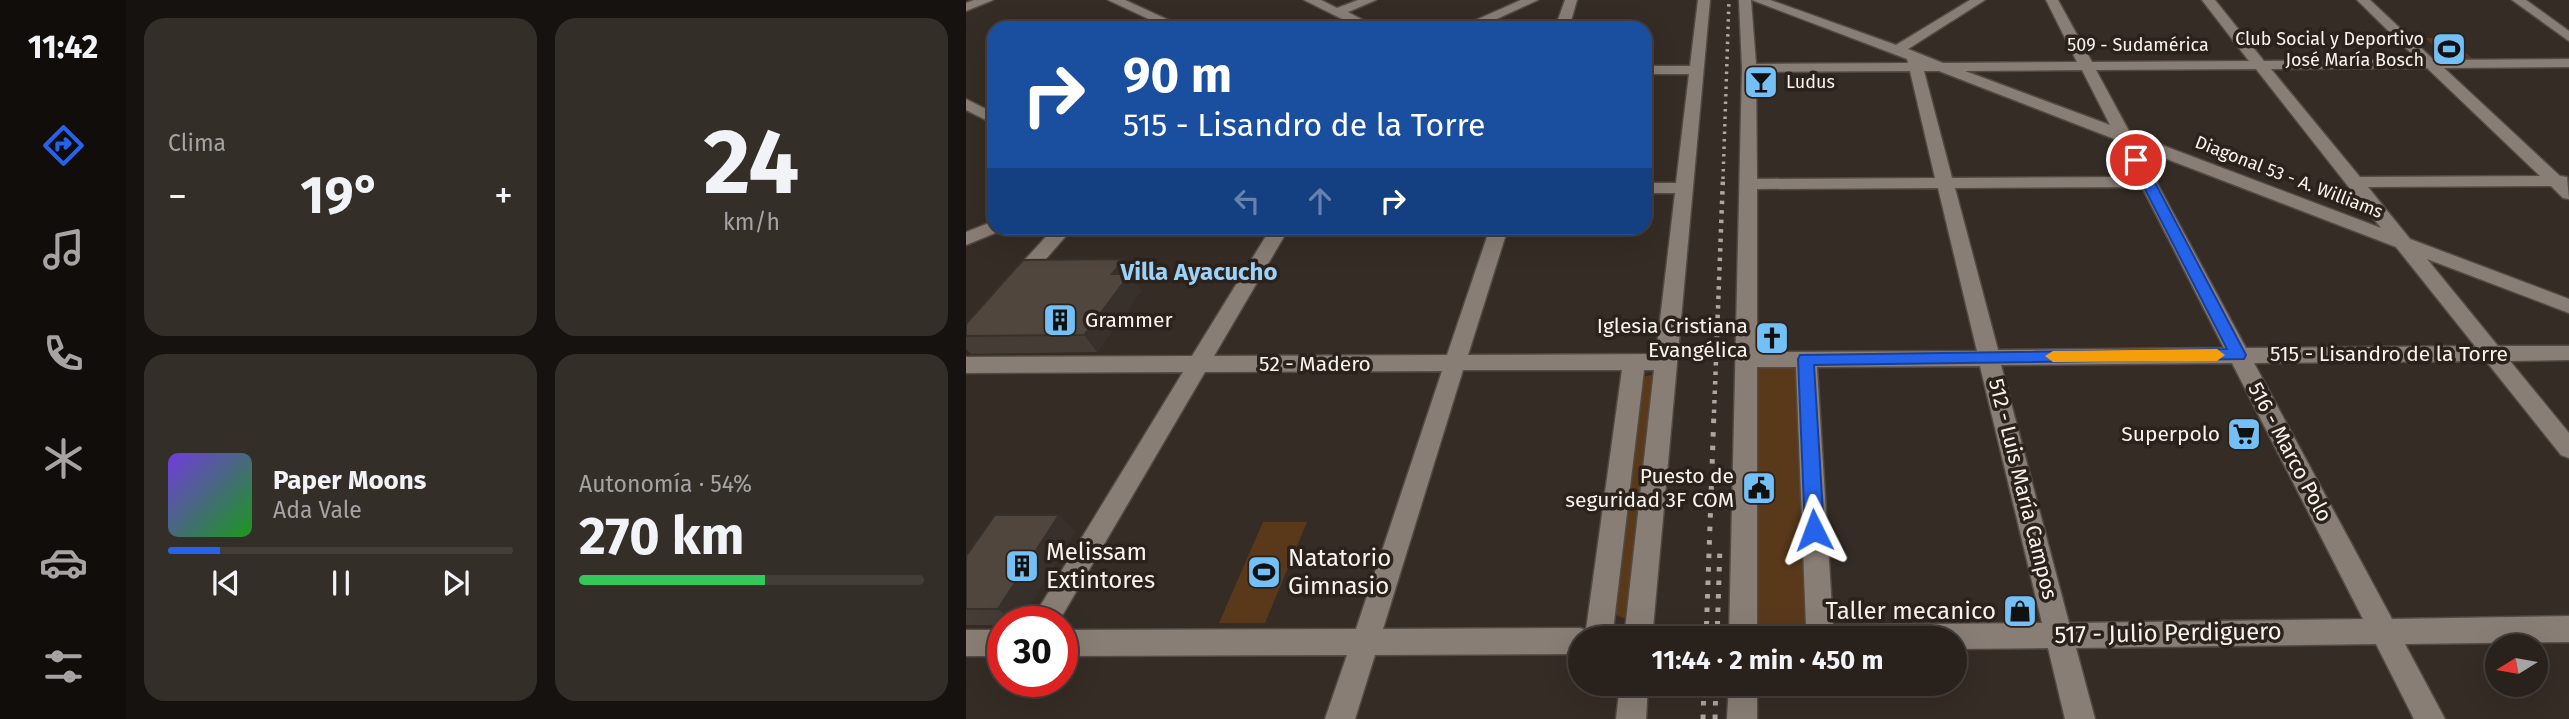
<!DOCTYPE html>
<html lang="es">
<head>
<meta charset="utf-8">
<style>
  :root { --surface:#28211c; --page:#342e29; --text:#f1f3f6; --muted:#a5a3a3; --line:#443e3b; --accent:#2563eb }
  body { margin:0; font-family:"Fira Sans",sans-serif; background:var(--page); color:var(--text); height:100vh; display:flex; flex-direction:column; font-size:26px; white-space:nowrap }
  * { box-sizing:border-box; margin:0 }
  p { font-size:23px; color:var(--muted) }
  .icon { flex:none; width:38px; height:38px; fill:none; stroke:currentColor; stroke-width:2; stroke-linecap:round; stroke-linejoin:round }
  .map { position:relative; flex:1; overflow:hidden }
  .details { display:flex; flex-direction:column; gap:18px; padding:18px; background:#16120f; width:840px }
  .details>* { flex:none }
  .banner { position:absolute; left:21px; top:21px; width:665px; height:214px; border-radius:21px; box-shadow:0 7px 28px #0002,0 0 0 2px var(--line); background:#1a4fa0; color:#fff; overflow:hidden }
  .needle { width:46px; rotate:259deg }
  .fabs { position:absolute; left:1519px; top:634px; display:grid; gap:14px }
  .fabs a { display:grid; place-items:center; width:63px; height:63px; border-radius:50%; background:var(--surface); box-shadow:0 7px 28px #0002,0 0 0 2px var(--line); font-size:35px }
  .speed { position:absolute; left:21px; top:606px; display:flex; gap:14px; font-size:35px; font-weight:700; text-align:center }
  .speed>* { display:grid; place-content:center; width:91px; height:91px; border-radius:50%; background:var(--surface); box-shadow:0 7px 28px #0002,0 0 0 2px var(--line); line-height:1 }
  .speed .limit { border:10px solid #d22; background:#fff; color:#111 }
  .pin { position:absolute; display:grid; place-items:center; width:60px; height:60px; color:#fff; margin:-30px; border:4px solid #fff; border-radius:50%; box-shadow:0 2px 7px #0007 }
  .me { position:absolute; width:77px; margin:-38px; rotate:357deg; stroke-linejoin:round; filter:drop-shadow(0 0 5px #0008) }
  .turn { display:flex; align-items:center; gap:24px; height:147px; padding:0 21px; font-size:32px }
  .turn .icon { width:91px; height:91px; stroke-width:2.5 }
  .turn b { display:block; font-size:49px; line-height:60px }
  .lanes { display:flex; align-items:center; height:66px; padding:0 21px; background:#0003; justify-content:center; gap:35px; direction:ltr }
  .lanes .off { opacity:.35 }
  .big { font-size:52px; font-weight:700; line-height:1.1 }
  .details .tile { flex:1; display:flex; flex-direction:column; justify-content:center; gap:10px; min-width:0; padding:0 24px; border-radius:21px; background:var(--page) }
  .details .dial { align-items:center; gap:0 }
  .dial b { font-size:91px; line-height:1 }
  .song { display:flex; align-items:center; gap:21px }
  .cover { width:84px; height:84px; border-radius:10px; background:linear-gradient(135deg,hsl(260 70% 55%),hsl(120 70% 35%)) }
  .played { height:7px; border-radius:4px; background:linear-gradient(90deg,var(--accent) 15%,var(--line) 15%) }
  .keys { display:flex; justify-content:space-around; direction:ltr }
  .heat { display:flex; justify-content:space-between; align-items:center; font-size:38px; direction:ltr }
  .charge { height:10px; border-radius:5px; background:linear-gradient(90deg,#34c759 54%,var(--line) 0) }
  .details .tiles { flex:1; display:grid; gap:18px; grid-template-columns:repeat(2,1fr) }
  .trip { position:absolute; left:602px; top:626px; width:399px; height:70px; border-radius:35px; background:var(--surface); box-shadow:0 7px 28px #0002,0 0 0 2px var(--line); font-weight:700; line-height:70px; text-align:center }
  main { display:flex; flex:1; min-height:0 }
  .tab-bar { display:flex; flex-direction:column; width:126px; justify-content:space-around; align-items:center; background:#100d0b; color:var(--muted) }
  .tab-bar .icon { width:49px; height:49px }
  .tab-bar .active { color:var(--accent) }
  .tab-bar b { font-size:32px; color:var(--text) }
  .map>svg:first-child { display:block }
  .green { fill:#5a391b }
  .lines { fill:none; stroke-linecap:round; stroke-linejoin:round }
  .minor-casing { stroke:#524a43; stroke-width:3 }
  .minor { fill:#897e75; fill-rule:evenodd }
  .rail-far2 { stroke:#aea7a1; stroke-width:3.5; stroke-dasharray:2.5 5; stroke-linecap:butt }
  .rail-far1 { stroke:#aea7a1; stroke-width:4.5; stroke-dasharray:3.5 6; stroke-linecap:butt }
  .rail { stroke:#aea7a1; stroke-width:5; stroke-dasharray:4.5 9; stroke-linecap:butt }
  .wall { fill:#453c35 }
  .shaded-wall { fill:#38312b }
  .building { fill:#50463e; stroke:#38312b; stroke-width:2 }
  .route { fill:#2563eb; stroke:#184099; stroke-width:2 }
  .slow { fill:#f59e0b }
  .labels { text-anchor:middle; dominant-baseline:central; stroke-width:7; stroke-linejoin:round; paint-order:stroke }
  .far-poi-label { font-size:18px; fill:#f9f3ee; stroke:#2b221b; text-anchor:end }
  .far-street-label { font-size:18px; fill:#f9f3ee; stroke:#2b221b }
  .poi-label { font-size:21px; fill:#f9f3ee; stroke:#2b221b; text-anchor:end }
  .street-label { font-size:21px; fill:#f9f3ee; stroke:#2b221b }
  .quarter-label { font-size:24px; font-weight:bold; fill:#9bd2fa; stroke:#2b221b }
  .near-poi-label { font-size:24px; fill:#f9f3ee; stroke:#2b221b; text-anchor:start }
  .near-street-label { font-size:24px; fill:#f9f3ee; stroke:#2b221b }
</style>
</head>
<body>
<main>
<nav class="tab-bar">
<b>11:42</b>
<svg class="icon active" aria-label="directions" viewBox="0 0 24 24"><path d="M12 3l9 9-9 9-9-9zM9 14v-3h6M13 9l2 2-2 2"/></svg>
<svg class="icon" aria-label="music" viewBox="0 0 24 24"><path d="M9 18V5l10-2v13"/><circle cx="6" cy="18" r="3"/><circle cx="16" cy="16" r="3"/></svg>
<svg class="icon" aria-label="phone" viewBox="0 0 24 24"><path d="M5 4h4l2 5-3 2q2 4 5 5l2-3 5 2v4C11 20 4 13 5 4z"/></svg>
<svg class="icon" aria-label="climate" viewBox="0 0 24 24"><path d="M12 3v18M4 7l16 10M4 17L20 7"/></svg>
<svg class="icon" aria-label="car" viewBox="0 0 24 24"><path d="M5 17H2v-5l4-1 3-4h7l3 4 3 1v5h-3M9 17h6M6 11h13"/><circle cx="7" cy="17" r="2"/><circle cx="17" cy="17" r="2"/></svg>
<svg class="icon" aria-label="filters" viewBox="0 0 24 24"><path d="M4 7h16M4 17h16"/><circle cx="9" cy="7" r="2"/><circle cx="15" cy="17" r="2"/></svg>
</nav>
<section class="details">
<div class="tiles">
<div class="tile"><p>Clima</p>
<div class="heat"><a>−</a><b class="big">19°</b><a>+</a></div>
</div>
<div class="tile dial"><b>24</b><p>km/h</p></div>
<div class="tile">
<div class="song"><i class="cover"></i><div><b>Paper Moons</b><p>Ada Vale</p></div></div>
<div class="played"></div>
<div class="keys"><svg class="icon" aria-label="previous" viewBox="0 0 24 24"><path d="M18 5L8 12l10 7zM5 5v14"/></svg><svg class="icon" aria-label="pause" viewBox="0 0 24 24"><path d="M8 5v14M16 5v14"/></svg><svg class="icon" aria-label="next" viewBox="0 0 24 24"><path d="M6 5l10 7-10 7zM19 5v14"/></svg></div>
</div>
<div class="tile"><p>Autonomía · 54%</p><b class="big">270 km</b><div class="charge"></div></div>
</div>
</section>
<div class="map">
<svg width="1603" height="719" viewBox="0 0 1603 719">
  <rect width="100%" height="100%" fill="#352c25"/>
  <path class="green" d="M1459,38H1483L1508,60H1483Z
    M823,365L833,367L843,623L839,628L794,630L788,628L790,366Z
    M689,374L669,614L657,618L645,613L673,378Z
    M297,522H341L299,623H253Z"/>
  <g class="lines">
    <g class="minor-casing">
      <path id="minor" d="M8,0H27L0,11V3Z
        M142,0H159L220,28H202Z
        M338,0H355L371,8L392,0H410L382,12L412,28H394Z
        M555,0H572L511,28H492Z
        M599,0H611L603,28H589Z
        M732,0H744L686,639H658L688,370H678L646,639H614V654L409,655L389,719H359L381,655L96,656V630L390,629L476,371L239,372L93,621H65L217,372L0,373V357L226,356L305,228H323L248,356L481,355L524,228H542L502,355L690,354L709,193H679V183H710L723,74H679V66H724ZM497,370H656L620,630L614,628L417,629Z
        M773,0H785L790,64L942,63L941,59L786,0H804L930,45L1004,0H1019L942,49L977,63L1111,62L1080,0H1092L1126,62L1283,61L1236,0H1249L1298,61L1452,60L1391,0H1404L1468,60L1603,59V67L1478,68L1594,176L1601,177L1603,199L1597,198L1585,186L1402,187L1444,239L1603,299V313L1461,259L1532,346H1603V360L1544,361L1603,433V458L1595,455L1520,361L1288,363L1426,619L1603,616V642L1439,644L1479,719H1448L1410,644L1110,648L1129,719H1099L1082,648L989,649V639H763L776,68ZM1461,68L1574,176L1394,177L1305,69ZM1290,69L1415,228L1164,133L1130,70ZM1116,70L1144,125L999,71ZM944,71L969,178L791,179L790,72ZM958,71H973L1151,140L1170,177L986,178ZM1172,148L1430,247L1509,346L1280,348ZM1176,187L1258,348L1032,350L989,188ZM972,188L1011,351L791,352V189ZM1266,363L1397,619L1103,623L1035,365ZM1014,366L1076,623L867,625L851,367ZM791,367H830L840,626H801L791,631Z
        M1546,0H1560L1603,31V41Z
        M0,99L28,113V124L0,110Z
        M28,221V228H37L34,231L0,245V232Z
        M88,228H107L57,285H43L40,281L43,277Z
        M0,630H37V656H0Z
        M654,684H682L680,719H650Z
        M763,684H791V719H761Z"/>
    </g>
    <use href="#minor" class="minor"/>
    <path class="rail-far2" d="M757,179L763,0"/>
    <path class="rail-far1" d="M748,413L757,177"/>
    <path class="rail" d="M740,639L748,411
      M751,639L754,546
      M737,719L738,684
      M749,719L750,684"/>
  </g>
  <path class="wall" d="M158,259L169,276L167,279L175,291L131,352L5,354L0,349V324Z
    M109,531L54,621H37V625H0V556Z"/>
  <path class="shaded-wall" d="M158,259L169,276L167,279L175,291L131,352L118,335L146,274Z
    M93,515L109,531L54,621H47L32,609Z"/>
  <path class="building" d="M158,259L146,274H164L118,335L0,336V324L57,260Z
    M29,515H93L32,609H0V556Z"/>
  <path class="route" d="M1170,156L1177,160L1280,355L1278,359L848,365L858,530L855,535L848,538L842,535L839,530L832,359L834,355L1261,349L1164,160Z"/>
  <path class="slow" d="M1251,349L1259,355L1251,361L1087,362L1079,356L1087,351Z"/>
  <defs>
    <g id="stadium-square" transform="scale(1.75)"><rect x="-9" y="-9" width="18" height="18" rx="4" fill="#74c0f6" stroke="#2b221b"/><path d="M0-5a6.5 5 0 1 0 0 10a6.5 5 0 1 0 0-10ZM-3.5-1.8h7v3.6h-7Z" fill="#111"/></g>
    <g id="bar-square" transform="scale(1.75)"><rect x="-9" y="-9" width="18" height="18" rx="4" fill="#74c0f6" stroke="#2b221b"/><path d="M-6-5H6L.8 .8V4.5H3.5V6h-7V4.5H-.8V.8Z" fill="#111"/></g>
    <g id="building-square" transform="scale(1.75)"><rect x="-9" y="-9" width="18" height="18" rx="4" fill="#74c0f6" stroke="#2b221b"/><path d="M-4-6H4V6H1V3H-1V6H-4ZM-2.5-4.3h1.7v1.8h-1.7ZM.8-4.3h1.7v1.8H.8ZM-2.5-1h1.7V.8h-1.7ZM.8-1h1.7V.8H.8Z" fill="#111"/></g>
    <g id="church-square" transform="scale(1.75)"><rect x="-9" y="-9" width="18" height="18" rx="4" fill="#74c0f6" stroke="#2b221b"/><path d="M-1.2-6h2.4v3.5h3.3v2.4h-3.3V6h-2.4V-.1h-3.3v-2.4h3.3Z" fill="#111"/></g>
    <g id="supermarket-square" transform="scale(1.75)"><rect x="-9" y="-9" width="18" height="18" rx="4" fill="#74c0f6" stroke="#2b221b"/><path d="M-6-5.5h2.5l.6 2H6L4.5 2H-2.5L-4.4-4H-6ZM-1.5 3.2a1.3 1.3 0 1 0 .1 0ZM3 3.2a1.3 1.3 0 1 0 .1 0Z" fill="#111"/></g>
    <g id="civic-square" transform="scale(1.75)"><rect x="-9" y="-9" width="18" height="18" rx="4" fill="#74c0f6" stroke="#2b221b"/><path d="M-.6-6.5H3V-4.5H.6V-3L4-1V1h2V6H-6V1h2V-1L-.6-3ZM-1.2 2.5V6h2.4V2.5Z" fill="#111"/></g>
    <g id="shop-square" transform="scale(1.75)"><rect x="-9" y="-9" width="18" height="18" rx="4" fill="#74c0f6" stroke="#2b221b"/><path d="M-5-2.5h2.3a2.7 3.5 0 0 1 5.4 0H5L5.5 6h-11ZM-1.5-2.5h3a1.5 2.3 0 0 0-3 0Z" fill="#111"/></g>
  </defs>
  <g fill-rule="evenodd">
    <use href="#stadium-square" x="1483" y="49"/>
    <use href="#bar-square" x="795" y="82"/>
    <use href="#building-square" x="94" y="320"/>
    <use href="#church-square" x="806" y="338"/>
    <use href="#supermarket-square" x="1278" y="434"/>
    <use href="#civic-square" x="793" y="488"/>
    <use href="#building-square" x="56" y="566"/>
    <use href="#stadium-square" x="298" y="572"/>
    <use href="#shop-square" x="1054" y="611"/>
  </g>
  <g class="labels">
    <g class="far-poi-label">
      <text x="1458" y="39">Club Social y Deportivo<tspan x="1458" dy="21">José María Bosch</tspan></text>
      <text x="820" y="82" text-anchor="start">Ludus</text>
    </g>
    <g class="far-street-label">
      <text x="1172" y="45">509 - Sudamérica</text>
      <text transform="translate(1323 177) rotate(21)">Diagonal 53 - A. Williams</text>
    </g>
    <g class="poi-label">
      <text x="119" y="320" text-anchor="start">Grammer</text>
      <text x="782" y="326">Iglesia Cristiana<tspan x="782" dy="24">Evangélica</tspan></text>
      <text x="1254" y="434">Superpolo</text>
      <text x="768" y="476">Puesto de<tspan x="768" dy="24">seguridad 3F COM</tspan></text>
    </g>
    <g class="street-label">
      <text x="1423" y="354">515 - Lisandro de la Torre</text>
      <text x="349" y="364">52 - Madero</text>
      <text transform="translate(1324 452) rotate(62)">516 - Marco Polo</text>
      <text transform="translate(1057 489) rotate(76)">512 - Luis María Campos</text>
    </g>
    <g class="quarter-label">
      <text x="233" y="272">Villa Ayacucho</text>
    </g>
    <g class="near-poi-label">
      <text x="80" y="552">Melissam<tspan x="80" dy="28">Extintores</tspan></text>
      <text x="322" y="558">Natatorio<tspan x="322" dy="28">Gimnasio</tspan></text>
      <text x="1030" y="611" text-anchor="end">Taller mecanico</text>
    </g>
    <g class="near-street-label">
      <text transform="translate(1202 633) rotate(-1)">517 - Julio Perdiguero</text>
    </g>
  </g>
</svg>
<div class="fabs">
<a><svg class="needle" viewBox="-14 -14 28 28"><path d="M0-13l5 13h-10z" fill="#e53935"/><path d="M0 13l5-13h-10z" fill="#a5a3a3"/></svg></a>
</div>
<div class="speed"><div class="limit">30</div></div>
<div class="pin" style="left:1170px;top:160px;background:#d93025"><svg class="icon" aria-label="arrive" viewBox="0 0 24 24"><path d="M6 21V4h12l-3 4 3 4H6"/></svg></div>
<svg class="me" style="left:848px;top:530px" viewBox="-20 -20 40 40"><path d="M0-17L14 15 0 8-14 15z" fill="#2563eb" stroke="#fff" stroke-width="4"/></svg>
<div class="trip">11:44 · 2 min · 450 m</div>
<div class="banner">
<div class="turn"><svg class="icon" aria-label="right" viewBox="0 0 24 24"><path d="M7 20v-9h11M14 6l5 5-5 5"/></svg><div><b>90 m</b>515 - Lisandro de la Torre</div></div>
<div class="lanes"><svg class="icon off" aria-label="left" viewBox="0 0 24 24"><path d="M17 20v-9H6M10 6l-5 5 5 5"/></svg><svg class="icon off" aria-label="ahead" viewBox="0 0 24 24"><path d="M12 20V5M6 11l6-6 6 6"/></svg><svg class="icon" aria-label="right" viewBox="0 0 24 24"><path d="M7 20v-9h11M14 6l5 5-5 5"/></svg></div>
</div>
</div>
</main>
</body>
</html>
